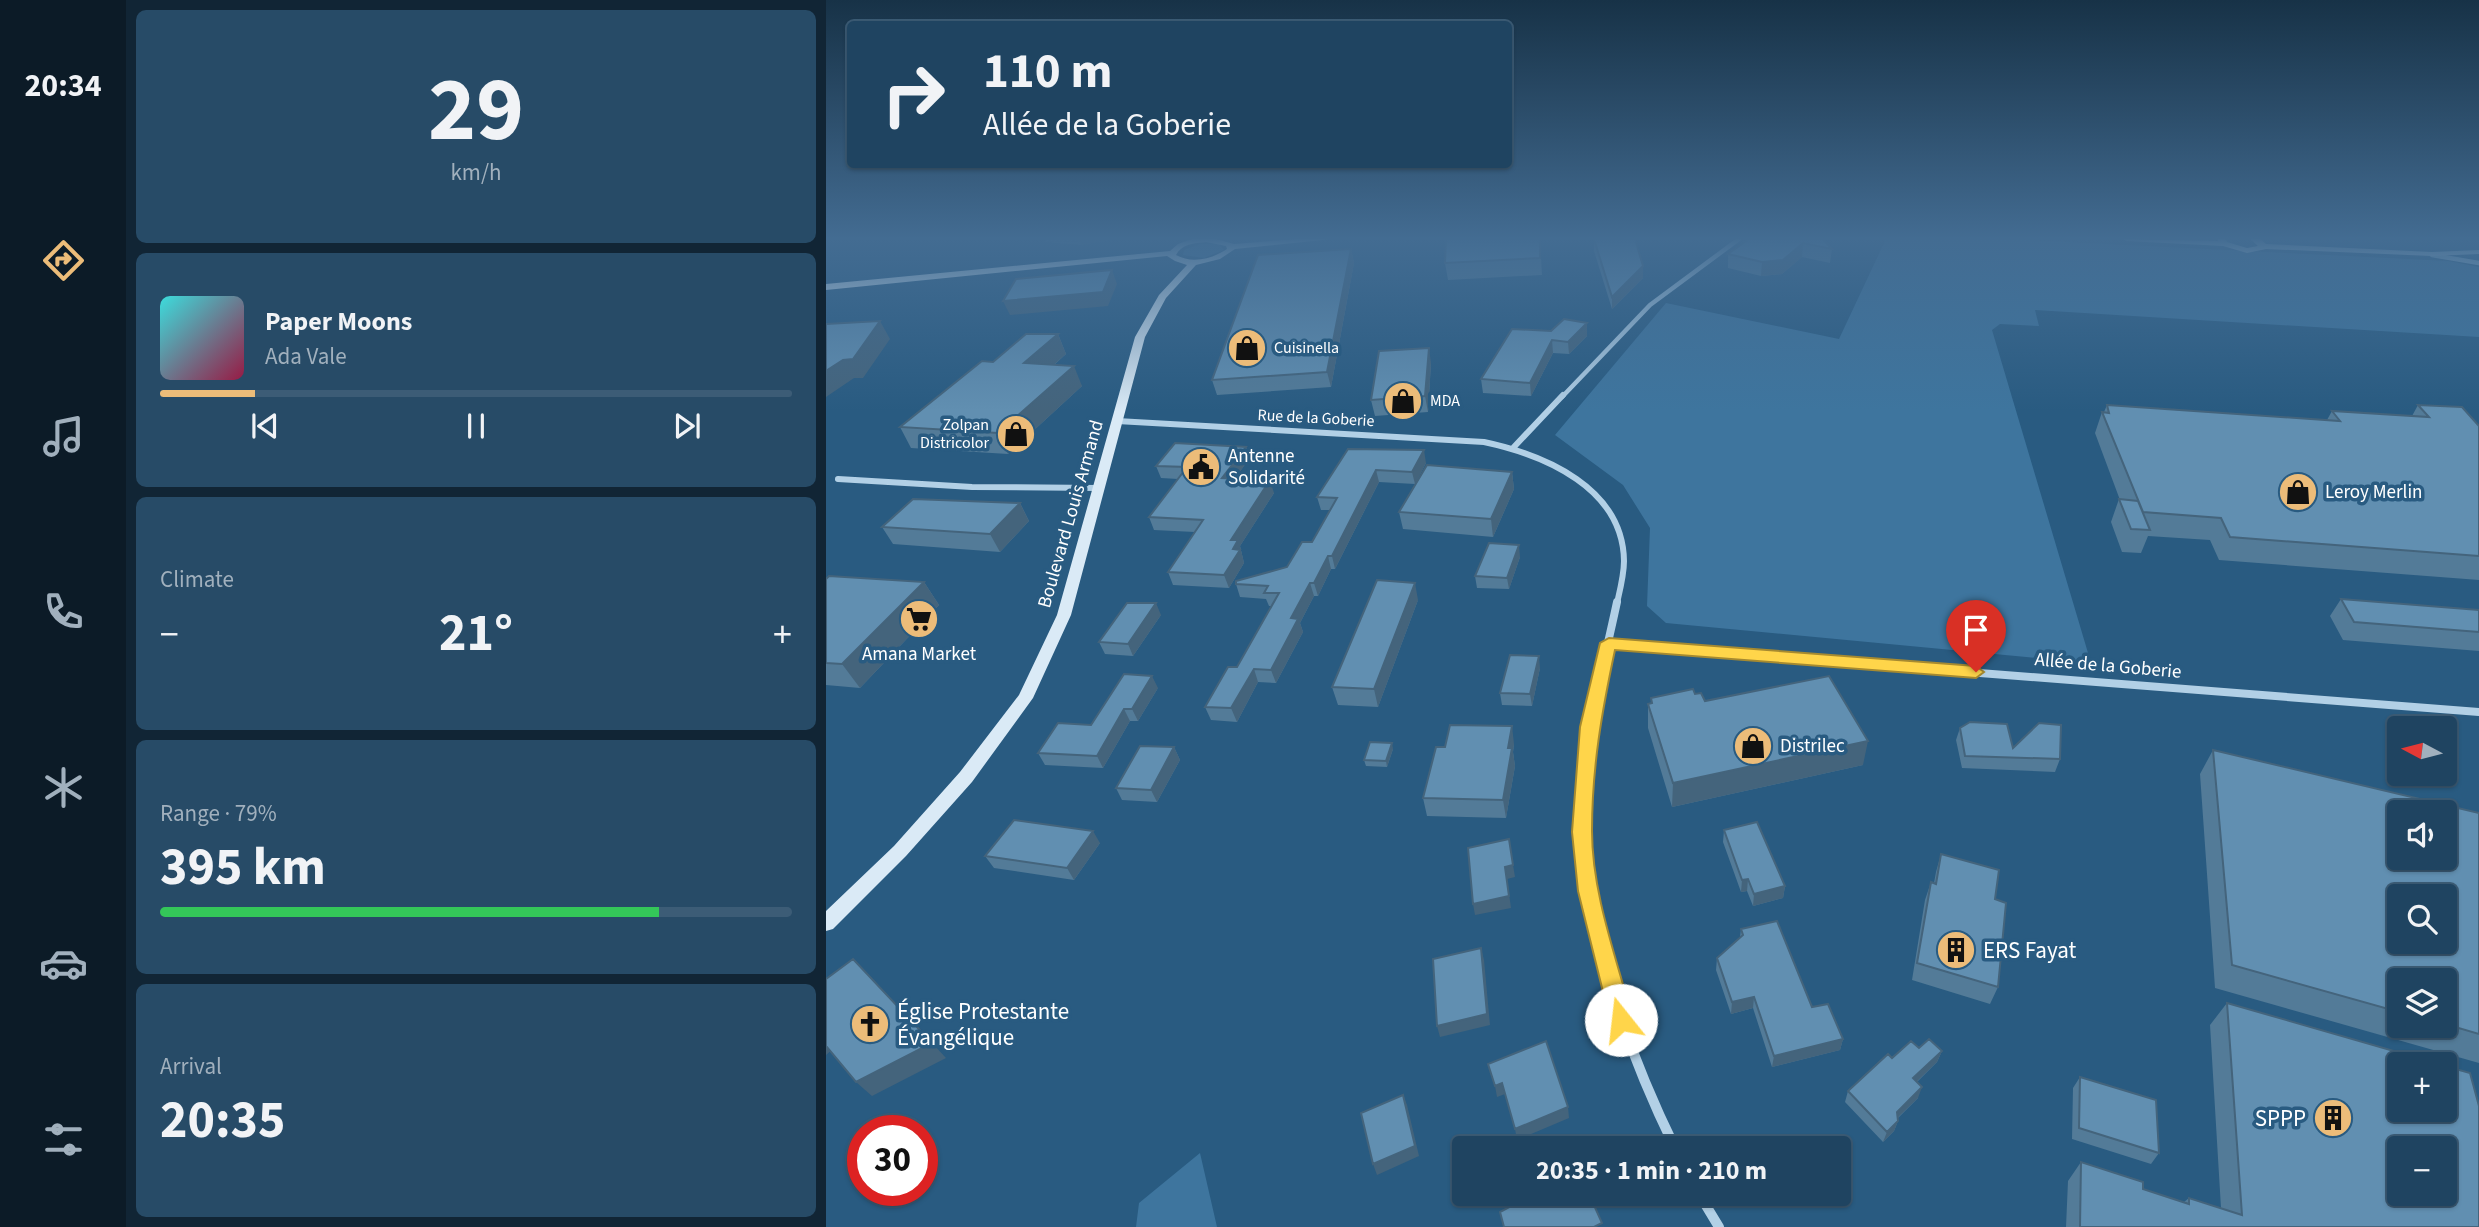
<!DOCTYPE html>
<html lang="en">
<head>
<meta charset="utf-8">
<style>
  :root { --surface:#1f4461; --page:#274b67; --text:#f1f3f6; --muted:#a1b0bd; --line:#3c5c76; --accent:#ecbc79 }
  body { margin:0; font-family:"Source Sans 3",sans-serif; background:var(--page); color:var(--text); height:100vh; display:flex; flex-direction:column; font-size:26px; white-space:nowrap }
  * { box-sizing:border-box; margin:0 }
  p { font-size:23px; color:var(--muted) }
  .icon { flex:none; width:38px; height:38px; fill:none; stroke:currentColor; stroke-width:2; stroke-linecap:round; stroke-linejoin:round }
  .map { position:relative; flex:1; overflow:hidden }
  .side { display:flex; flex-direction:column; gap:10px; padding:10px; background:#112535; width:700px }
  .side>* { flex:none }
  .banner { position:absolute; left:21px; top:21px; width:665px; height:147px; border-radius:7px; box-shadow:0 2px 5px #0004,0 0 0 2px var(--line); background:#1f4461; color:var(--text); overflow:hidden }
  .needle { width:46px; rotate:277deg }
  .buttons { position:absolute; left:1561px; top:716px; display:grid; gap:14px }
  .buttons a { display:grid; place-items:center; width:70px; height:70px; border-radius:7px; background:var(--surface); box-shadow:0 2px 5px #0004,0 0 0 2px var(--line); font-size:35px }
  .speed { position:absolute; left:21px; top:1115px; display:flex; gap:14px; font-size:35px; font-weight:700; text-align:center }
  .speed>* { display:grid; place-content:center; width:91px; height:91px; border-radius:50%; background:var(--surface); box-shadow:0 2px 5px #0004,0 0 0 2px var(--line); line-height:1 }
  .speed .limit { border:10px solid #d22; background:#fff; color:#111 }
  .pin { position:absolute; display:grid; place-items:center; width:60px; height:60px; color:#fff; margin:-72px -30px; border-radius:50% 50% 50% 0; rotate:-45deg; box-shadow:0 0 7px #0007 }
  .pin .icon { rotate:45deg }
  .me { position:absolute; width:77px; margin:-38px; rotate:344deg; stroke-linejoin:round; filter:drop-shadow(0 0 5px #0008) }
  .turn { display:flex; align-items:center; gap:24px; height:147px; padding:0 21px; font-size:32px }
  .turn .icon { width:91px; height:91px; stroke-width:2.5 }
  .turn b { display:block; font-size:49px; line-height:60px }
  .big { font-size:52px; font-weight:700; line-height:1.1 }
  .side .card { flex:1; display:flex; flex-direction:column; justify-content:center; gap:10px; min-width:0; padding:0 24px; border-radius:10px; background:var(--page) }
  .side .dial { align-items:center; gap:0 }
  .dial b { font-size:91px; line-height:1 }
  .song { display:flex; align-items:center; gap:21px }
  .cover { width:84px; height:84px; border-radius:10px; background:linear-gradient(135deg,hsl(180 70% 55%),hsl(340 70% 35%)) }
  .played { height:7px; border-radius:4px; background:linear-gradient(90deg,var(--accent) 15%,var(--line) 15%) }
  .keys { display:flex; justify-content:space-around; direction:ltr }
  .heat { display:flex; justify-content:space-between; align-items:center; font-size:38px; direction:ltr }
  .charge { height:10px; border-radius:5px; background:linear-gradient(90deg,#34c759 79%,var(--line) 0) }
  .trip { position:absolute; left:626px; top:1136px; width:399px; height:70px; border-radius:7px; background:var(--surface); box-shadow:0 2px 5px #0004,0 0 0 2px var(--line); font-weight:700; line-height:70px; text-align:center }
  main { display:flex; flex:1; min-height:0 }
  .menu { display:flex; flex-direction:column; width:126px; justify-content:space-around; align-items:center; background:#0c1b27; color:var(--muted) }
  .menu .icon { width:49px; height:49px }
  .menu .selected { color:var(--accent) }
  .menu b { font-size:32px; color:var(--text) }
  .map>svg:first-child { display:block }
  .green { fill:#3e759e }
  .lines { fill:none; stroke-linecap:round; stroke-linejoin:round }
  .street-far3 { stroke:#b2d0e6; stroke-width:4.5 }
  .street-far2 { stroke:#b2d0e6; stroke-width:6 }
  .street-far1 { stroke:#b2d0e6; stroke-width:8 }
  .street { stroke:#b2d0e6; stroke-width:10 }
  .secondary { fill:#daeaf6; fill-rule:evenodd }
  .wall { fill:#537b98; fill-rule:evenodd }
  .shaded-wall { fill:#44647c }
  .building { fill:#618fb1; stroke:#44647c; stroke-width:2; fill-rule:evenodd }
  .route { fill:#ffd54a; stroke:#a68a30; stroke-width:2 }
  .labels { text-anchor:middle; dominant-baseline:central; stroke-width:7; stroke-linejoin:round; paint-order:stroke }
  .far-poi-label { font-size:16px; fill:#fff; stroke:#295b81; text-anchor:start }
  .far-street-label { font-size:16px; fill:#fff; stroke:#295b81 }
  .poi-label { font-size:19px; fill:#fff; stroke:#295b81; text-anchor:start }
  .street-label { font-size:19px; fill:#fff; stroke:#295b81 }
  .near-poi-label { font-size:23px; fill:#fff; stroke:#295b81; text-anchor:start }
</style>
</head>
<body>
<main>
<nav class="menu">
<b>20:34</b>
<svg class="icon selected" aria-label="directions" viewBox="0 0 24 24"><path d="M12 3l9 9-9 9-9-9zM9 14v-3h6M13 9l2 2-2 2"/></svg>
<svg class="icon" aria-label="music" viewBox="0 0 24 24"><path d="M9 18V5l10-2v13"/><circle cx="6" cy="18" r="3"/><circle cx="16" cy="16" r="3"/></svg>
<svg class="icon" aria-label="phone" viewBox="0 0 24 24"><path d="M5 4h4l2 5-3 2q2 4 5 5l2-3 5 2v4C11 20 4 13 5 4z"/></svg>
<svg class="icon" aria-label="climate" viewBox="0 0 24 24"><path d="M12 3v18M4 7l16 10M4 17L20 7"/></svg>
<svg class="icon" aria-label="car" viewBox="0 0 24 24"><path d="M5 17H2v-5l4-1 3-4h7l3 4 3 1v5h-3M9 17h6M6 11h13"/><circle cx="7" cy="17" r="2"/><circle cx="17" cy="17" r="2"/></svg>
<svg class="icon" aria-label="filters" viewBox="0 0 24 24"><path d="M4 7h16M4 17h16"/><circle cx="9" cy="7" r="2"/><circle cx="15" cy="17" r="2"/></svg>
</nav>
<section class="side">
<div class="card dial"><b>29</b><p>km/h</p></div>
<div class="card">
<div class="song"><i class="cover"></i><div><b>Paper Moons</b><p>Ada Vale</p></div></div>
<div class="played"></div>
<div class="keys"><svg class="icon" aria-label="previous" viewBox="0 0 24 24"><path d="M18 5L8 12l10 7zM5 5v14"/></svg><svg class="icon" aria-label="pause" viewBox="0 0 24 24"><path d="M8 5v14M16 5v14"/></svg><svg class="icon" aria-label="next" viewBox="0 0 24 24"><path d="M6 5l10 7-10 7zM19 5v14"/></svg></div>
</div>
<div class="card"><p>Climate</p>
<div class="heat"><a>−</a><b class="big">21°</b><a>+</a></div>
</div>
<div class="card"><p>Range · 79%</p><b class="big">395 km</b><div class="charge"></div></div>
<div class="card"><p>Arrival</p><b class="big">20:35</b></div>
</section>
<div class="map">
<svg width="1653" height="1227" viewBox="0 0 1653 1227">
  <rect width="100%" height="100%" fill="#295b81"/>
  <path class="green" d="M1057,239H1182L1622,261L1653,267V337L1209,310L1213,326L1174,324L1166,330L1265,663L840,623L821,606L824,528L797,485L729,435L840,303L1013,339L1059,241Z
    M374,244H393L398,250L378,258L357,255L358,250Z
    M374,1153L391,1227H310L313,1203Z"/>
  <g class="lines">
    <path class="street-far3" d="M1606,255L1653,263
      M736,397L824,305L913,239"/>
    <path class="street-far2" d="M291,421L658,442C719,455 797,488 798,561C798,575 794,590 791,603
      M687,448L737,395
      M12,479L146,487L273,488"/>
    <path class="street-far1" d="M783,644L1653,712
      M759,873C745,781 772,691 791,602"/>
    <path class="street" d="M759,872C773,968 806,1060 849,1148
      M873,1194L893,1227"/>
    <path class="secondary" d="M366,239H390L408,244L470,239H506L409,249L394,259L370,265L340,298L319,337L245,615L207,698L146,782L80,856L7,929L0,931V911L68,846L134,772L193,695L231,615L309,337L333,295L361,265L349,261L341,256L0,290V284L344,251L352,244ZM380,242L400,246L401,249C386,259 366,264 350,255C356,244 368,243 380,242Z
      M1297,239L1392,241L1391,239H1399L1401,242L1421,248L1432,246L1424,239H1434L1440,244L1606,252L1653,250V254L1606,256L1440,249L1421,253L1397,246L1301,241Z"/>
  </g>
  <path class="wall" d="M218,239H289L255,245L220,242Z
    M714,239L716,275L622,280L619,263Z
    M768,239L817,278L786,309L768,251Z
    M997,239L1006,249L1004,263L976,257L956,274L935,276L902,268V254Z
    M525,249L528,263L505,387L391,395L386,380Z
    M761,323V336L743,354L727,353L705,396L657,393L655,379L725,331Z
    M232,334L240,354L228,365L256,386L182,454L85,448L74,427L167,362Z
    M605,363L602,412L549,416L545,400Z
    M1281,405L1501,420L1506,411L1586,416L1592,405L1653,426V580L1393,560L1384,540L1322,536L1315,553L1296,552L1285,522L1293,499L1294,500L1269,433L1276,412H1278Z
    M420,447L423,459L409,478L448,493L414,546L418,563L403,588L347,585L342,572L369,532L328,530L323,517L352,479L335,478L330,466Z
    M522,449L600,463L589,484L553,482L509,569H505L492,596H488L474,623L477,632L450,683L432,682L411,722L385,720L379,707L411,667L446,606H443L440,599L414,597L410,584L461,567L486,542L504,510H495L491,497Z
    M686,472L688,489L667,537L577,529L573,512Z
    M194,503L203,521L174,552L67,544L56,527Z
    M694,557L683,589L651,588L649,576Z
    M0,579L98,582L113,605L34,688L0,685Z
    M1515,599L1653,610V651L1517,640L1504,616Z
    M592,600L552,707L512,705L506,687Z
    M335,615L307,656L279,654L273,642Z
    M714,668L706,706L676,705L674,693Z
    M332,688L312,721H304L277,768L219,765L212,753Z
    M869,694L879,701L1037,765L846,807L822,728V704L825,703V698Z
    M1134,728L1187,748L1234,759L1229,772L1136,768L1130,740Z
    M688,744L687,752L689,766L680,818L601,816L597,798Z
    M348,747L354,760L331,802L296,800L290,788Z
    M567,749L561,767L540,766L538,760Z
    M1387,750L1653,813V1063L1389,988L1374,774ZM1573,980H1619V1026H1573Z
    M898,830L959,886L957,898L927,906L921,891L915,892L897,842Z
    M274,843L248,880L168,868L159,856Z
    M1115,854L1169,899L1172,987L1164,1004L1086,980L1099,900L1105,882L1108,883L1110,872Z
    M915,929L986,1007L1017,1039L1014,1050L946,1067L927,1008L905,1014L890,970L891,958L914,937Z
    M1401,1003L1652,1106L1653,1227H1240L1242,1181L1255,1162L1317,1189L1358,1202L1363,1198L1395,1208L1384,1025Z
    M1093,1048L1116,1051L1111,1062L1091,1082L1092,1098L1072,1118V1121L1068,1131L1057,1142L1019,1102L1022,1091L1066,1058Z
    M1254,1077L1333,1153L1325,1164L1246,1139L1247,1088Z"/>
  <path class="shaded-wall" d="M253,239H289L255,245Z
    M977,243L976,257L956,274L935,276L936,262Z
    M525,249L528,263L505,387L501,372Z
    M817,266V278L786,309V297Z
    M286,270L291,284L282,306L184,315L177,301Z
    M54,321L64,339L37,378H28L0,397V371Z
    M761,323V336L743,354L742,342Z
    M232,334L240,354L207,383L198,363Z
    M726,340L727,353L705,396L704,383Z
    M603,348L605,363L602,412L599,396Z
    M248,366L256,386L182,454L172,433Z
    M420,447L423,459L401,490L396,478Z
    M598,450L600,463L589,484L586,472Z
    M550,470L553,482L509,569L506,556Z
    M686,472L688,489L667,537L665,519Z
    M444,480L448,493L414,546L418,563L403,588L398,575L407,549L405,540Z
    M194,503L203,521L174,552L164,534Z
    M693,545L694,557L683,589L681,578Z
    M502,556L505,569L492,596L488,583Z
    M98,582L113,605L34,688L16,664Z
    M484,583L488,596L474,623L477,632L450,683L445,670L465,618Z
    M589,583L592,600L552,707L548,689Z
    M330,603L335,615L307,656L302,644Z
    M713,656L714,668L706,706L704,694Z
    M428,669L432,682L411,722L405,708Z
    M326,676L332,688L312,721L306,709Z
    M298,709L304,721L277,768L271,756Z
    M686,726L688,744L687,752L689,766L680,818L677,800L682,748Z
    M1042,741L1037,765L846,807L847,783Z
    M566,743L567,749L561,767L560,761Z
    M348,747L354,760L331,802L325,790Z
    M267,831L274,843L248,880L241,868Z
    M687,865L689,877L681,879L685,908L649,915L647,904L679,867Z
    M922,879L921,891L915,892L916,880Z
    M959,886L957,898L927,906L928,894Z
    M655,948L658,960L664,1025L614,1037L611,1026Z
    M42,974L120,1058L46,1096L30,1082Z
    M928,997L927,1008L905,1014L906,1002Z
    M1017,1039L1014,1050L946,1067L948,1056Z
    M0,1043L7,1049L0,1055Z
    M1116,1051L1111,1062L1083,1089L1087,1078Z
    M676,1083L679,1094L671,1097L669,1086Z
    M1096,1087L1092,1098L1067,1122L1071,1112Z
    M577,1095L581,1105L593,1156L551,1175L547,1164Z
    M742,1107L743,1118L691,1140L689,1129Z
    M1072,1121L1068,1131L1057,1142L1061,1132Z"/>
  <path class="building" d="M620,239H714V258L619,263Z
    M768,239H809L817,266L786,297Z
    M923,239H997L1006,249L977,243L957,260L936,262L902,254Z
    M525,249L501,372L386,380L432,255Z
    M286,270L277,292L177,301L190,279Z
    M738,319L761,323L742,342L726,340L704,383L655,379L686,329L725,331Z
    M54,321L27,359L17,360L0,371V324Z
    M200,334H232L198,363L248,366L172,433L74,427L156,361L167,362Z
    M603,348L599,396L545,400L553,351Z
    M1281,405L1514,421L1506,411L1603,417L1592,405L1636,407L1653,426V556L1404,537L1395,518L1317,512L1276,412L1283,413Z
    M349,443L420,447L396,478L444,480L405,540H412L407,549L414,550L398,575L342,572L377,520L323,517L361,467L330,466Z
    M522,449L598,450L586,472L550,470L506,556H502L488,583H484L465,618L472,619L445,670L428,669L405,708L379,707L402,667H411L453,593H438L442,586L410,584V581L461,567L476,542H486L511,498L491,497Z
    M601,465L686,472L665,519L573,512Z
    M87,499L194,503L164,534L56,527Z
    M1293,499L1312,501L1324,530L1305,529Z
    M663,543L693,545L681,578L649,576Z
    M3,576L98,582L16,664L0,663V579Z
    M551,580L589,583L548,689L506,687Z
    M1515,599L1653,610V632L1528,622Z
    M301,603H330L302,644L273,642Z
    M684,655L713,656L704,694L674,693Z
    M298,674L326,676L306,709H298L271,756L212,753L232,723L265,725Z
    M1003,676L1042,741L847,783L822,704L826,703L825,698L867,689L869,694L875,693L879,701Z
    M1144,722L1181,724L1187,748L1213,723L1235,725L1234,759L1139,756L1134,728Z
    M624,725L686,726L682,748H686L677,800L597,798L610,747H619Z
    M544,742L566,743L560,761L538,760Z
    M314,746L348,747L325,790L290,788Z
    M1387,750L1653,813V1034L1619,1024V980H1573V1012L1406,965ZM1573,812H1619V858H1573ZM1573,896H1619V942H1573Z
    M188,820L267,831L241,868L159,856Z
    M931,822L959,886L928,894L922,879L916,880L898,830Z
    M683,839L687,865L679,867L683,896L647,904L642,848Z
    M1115,854L1173,870L1169,899L1180,903L1172,987L1091,963L1105,882L1110,884Z
    M951,921L986,1007L1002,1004L1017,1039L948,1056L928,997L906,1002L891,958L917,935L915,929Z
    M655,948L661,1014L611,1026L607,959Z
    M27,959L106,1043L30,1082L0,1046V979Z
    M1401,1003L1613,1064H1573V1110H1619V1066L1644,1073L1653,1106V1227H1254L1255,1162L1317,1182V1189L1363,1204V1198L1416,1215ZM1573,1148H1619V1194H1573Z
    M1103,1039L1116,1051L1087,1078L1096,1087L1071,1112L1072,1121L1061,1132L1022,1091L1062,1054L1066,1058L1085,1041L1093,1048Z
    M720,1041L742,1107L689,1129L676,1083L669,1086L662,1064Z
    M1254,1077L1330,1100L1333,1153L1253,1128Z
    M577,1095L589,1146L547,1164L535,1113Z
    M708,1194H763L776,1223L768,1227H678L674,1212Z"/>
  <linearGradient id="sky" x2="0" y2="1"><stop stop-color="#173247"/><stop offset="0.58" stop-color="#436c92"/><stop offset="1" stop-color="#436c92" stop-opacity="0"/></linearGradient>
  <rect width="1653" height="411" fill="url(#sky)"/>
  <path class="route" d="M783,638L1150,666L1158,672L1150,678L789,650C776,711 766,767 766,831C766,894 791,959 807,1020L804,1028L795,1031L787,1028L784,1020L752,891L746,832L754,727L774,643Z"/>
  <defs>
    <g id="shop-disc" transform="scale(2.0125)"><circle r="9.5" fill="#ecbc79" stroke="#295b81"/><path d="M-5-2.5h2.3a2.7 3.5 0 0 1 5.4 0H5L5.5 6h-11ZM-1.5-2.5h3a1.5 2.3 0 0 0-3 0Z" fill="#111"/></g>
    <g id="civic-disc" transform="scale(2.0125)"><circle r="9.5" fill="#ecbc79" stroke="#295b81"/><path d="M-.6-6.5H3V-4.5H.6V-3L4-1V1h2V6H-6V1h2V-1L-.6-3ZM-1.2 2.5V6h2.4V2.5Z" fill="#111"/></g>
    <g id="supermarket-disc" transform="scale(2.0125)"><circle r="9.5" fill="#ecbc79" stroke="#295b81"/><path d="M-6-5.5h2.5l.6 2H6L4.5 2H-2.5L-4.4-4H-6ZM-1.5 3.2a1.3 1.3 0 1 0 .1 0ZM3 3.2a1.3 1.3 0 1 0 .1 0Z" fill="#111"/></g>
    <g id="building-disc" transform="scale(2.0125)"><circle r="9.5" fill="#ecbc79" stroke="#295b81"/><path d="M-4-6H4V6H1V3H-1V6H-4ZM-2.5-4.3h1.7v1.8h-1.7ZM.8-4.3h1.7v1.8H.8ZM-2.5-1h1.7V.8h-1.7ZM.8-1h1.7V.8H.8Z" fill="#111"/></g>
    <g id="church-disc" transform="scale(2.0125)"><circle r="9.5" fill="#ecbc79" stroke="#295b81"/><path d="M-1.2-6h2.4v3.5h3.3v2.4h-3.3V6h-2.4V-.1h-3.3v-2.4h3.3Z" fill="#111"/></g>
  </defs>
  <g fill-rule="evenodd">
    <use href="#shop-disc" x="421" y="348"/>
    <use href="#shop-disc" x="577" y="401"/>
    <use href="#shop-disc" x="190" y="434"/>
    <use href="#civic-disc" x="375" y="467"/>
    <use href="#shop-disc" x="1472" y="492"/>
    <use href="#supermarket-disc" x="93" y="619"/>
    <use href="#shop-disc" x="927" y="746"/>
    <use href="#building-disc" x="1130" y="950"/>
    <use href="#church-disc" x="44" y="1024"/>
    <use href="#building-disc" x="1507" y="1118"/>
  </g>
  <g class="labels">
    <g class="far-poi-label">
      <text x="448" y="348">Cuisinella</text>
      <text x="604" y="401">MDA</text>
      <text x="163" y="425" text-anchor="end">Zolpan<tspan x="163" dy="18">Districolor</tspan></text>
    </g>
    <g class="far-street-label">
      <text transform="translate(490 418) rotate(3)">Rue de la Goberie</text>
    </g>
    <g class="poi-label">
      <text x="402" y="456">Antenne<tspan x="402" dy="22">Solidarité</tspan></text>
      <text x="1499" y="492">Leroy Merlin</text>
      <text x="93" y="654" text-anchor="middle">Amana Market</text>
      <text x="954" y="746">Distrilec</text>
    </g>
    <g class="street-label">
      <text transform="translate(245 514) rotate(-74)">Boulevard Louis Armand</text>
      <text transform="translate(1282 666) rotate(5)">Allée de la Goberie</text>
    </g>
    <g class="near-poi-label">
      <text x="1157" y="950">ERS Fayat</text>
      <text x="71" y="1011">Église Protestante<tspan x="71" dy="26">Évangélique</tspan></text>
      <text x="1480" y="1118" text-anchor="end">SPPP</text>
    </g>
  </g>
</svg>
<div class="buttons">
<a><svg class="needle" viewBox="-14 -14 28 28"><path d="M0-13l5 13h-10z" fill="#e53935"/><path d="M0 13l5-13h-10z" fill="#a1b0bd"/></svg></a>
<a><svg class="icon" aria-label="sound" viewBox="0 0 24 24"><path d="M4 9h4l5-4v14l-5-4H4zM17 9q2 3 0 6"/></svg></a>
<a><svg class="icon" aria-label="search" viewBox="0 0 24 24"><circle cx="10" cy="10" r="6"/><path d="M15 15l6 6"/></svg></a>
<a><svg class="icon" aria-label="layers" viewBox="0 0 24 24"><path d="M12 4l9 5-9 5-9-5zM3 14l9 5 9-5"/></svg></a>
<a>+</a>
<a>−</a>
</div>
<div class="speed"><div class="limit">30</div></div>
<div class="pin" style="left:1150px;top:672px;background:#d93025"><svg class="icon" aria-label="arrive" viewBox="0 0 24 24"><path d="M6 21V4h12l-3 4 3 4H6"/></svg></div>
<svg class="me" style="left:795px;top:1020px" viewBox="-20 -20 40 40"><circle r="19" fill="#fff"/><path d="M0-13L10 11 0 6-10 11z" fill="#ffd54a"/></svg>
<div class="trip">20:35 · 1 min · 210 m</div>
<div class="banner">
<div class="turn"><svg class="icon" aria-label="right" viewBox="0 0 24 24"><path d="M7 20v-9h11M14 6l5 5-5 5"/></svg><div><b>110 m</b>Allée de la Goberie</div></div>
</div>
</div>
</main>
</body>
</html>
